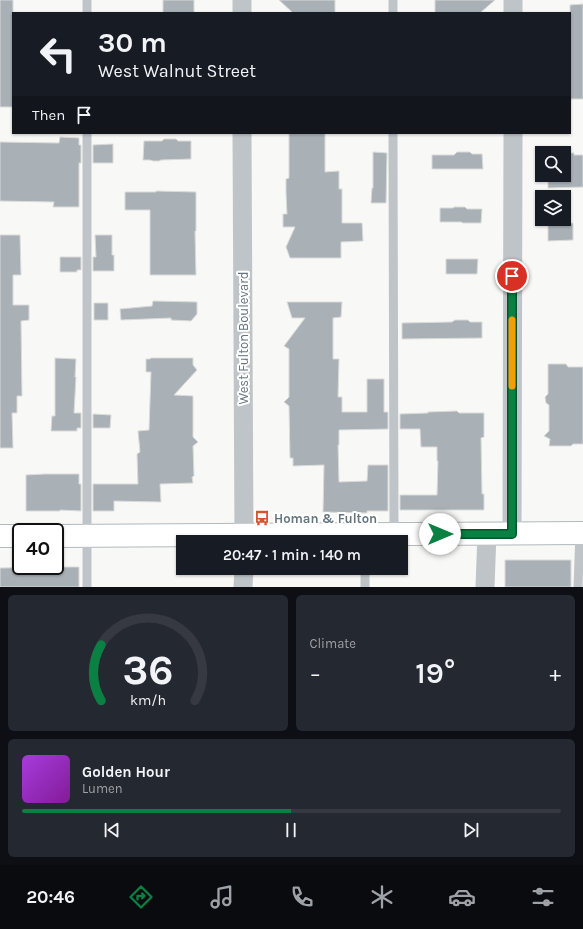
<!DOCTYPE html>
<html lang="en">
<head>
<meta charset="utf-8">
<style>
  :root { --surface:#171b24; --page:#242831; --text:#f1f3f6; --muted:#9ea1a6; --line:#363941; --accent:#0b8043 }
  body { margin:0; font-family:Karla,sans-serif; background:var(--page); color:var(--text); height:100vh; display:flex; flex-direction:column; font-size:15px; white-space:nowrap }
  * { box-sizing:border-box; margin:0 }
  p { font-size:13px; color:var(--muted) }
  .icon { flex:none; width:22px; height:22px; fill:none; stroke:currentColor; stroke-width:2; stroke-linecap:round; stroke-linejoin:round }
  .map { position:relative; height:587px; overflow:hidden }
  .panel { display:flex; flex-direction:column; gap:8px; padding:8px; background:#0d0f14; flex:1 }
  .panel>* { flex:none }
  .guide { position:absolute; left:12px; top:12px; width:559px; height:122px; border-radius:0px; box-shadow:0 1px 3px #0004; background:#171b24; color:var(--text); overflow:hidden }
  .buttons { position:absolute; left:535px; top:146px; display:grid; gap:8px }
  .buttons a { display:grid; place-items:center; width:36px; height:36px; border-radius:0px; background:var(--surface); box-shadow:0 1px 3px #0004; font-size:20px }
  .speed { position:absolute; left:12px; top:523px; display:flex; gap:8px; font-size:20px; font-weight:700; text-align:center }
  .speed>* { display:grid; place-content:center; width:52px; height:52px; border-radius:50%; background:var(--surface); box-shadow:0 1px 3px #0004; line-height:1 }
  .speed .limit { border:2px solid #111; border-radius:6px; background:#fff; color:#111 }
  .pin { position:absolute; display:grid; place-items:center; width:34px; height:34px; color:#fff; margin:-17px; border:2px solid #fff; border-radius:50%; box-shadow:0 1px 4px #0007 }
  .me { position:absolute; width:44px; margin:-22px; rotate:90deg; stroke-linejoin:round; filter:drop-shadow(0 0 3px #0008) }
  .turn { display:flex; align-items:center; gap:14px; height:84px; padding:0 20px; font-size:18px }
  .turn .icon { width:52px; height:52px; stroke-width:2.5 }
  .turn b { display:block; font-size:28px; line-height:34px }
  .then { display:flex; align-items:center; height:38px; padding:0 20px; background:#0003; gap:8px; font-size:15px }
  .big { font-size:30px; font-weight:600; line-height:1.1 }
  .panel .tile { flex:1; display:flex; flex-direction:column; justify-content:center; gap:6px; min-width:0; padding:0 14px; border-radius:6px; background:var(--page) }
  .panel .dial { align-items:center; gap:0 }
  .dial svg { height:104px; overflow:visible; fill:none; stroke:var(--line); stroke-width:7; stroke-linecap:round; text-anchor:middle }
  .dial text { fill:var(--text); stroke:none }
  .song { display:flex; align-items:center; gap:12px }
  .cover { width:48px; height:48px; border-radius:6px; background:linear-gradient(135deg,hsl(280 70% 55%),hsl(290 70% 35%)) }
  .played { height:4px; border-radius:2px; background:linear-gradient(90deg,var(--accent) 50%,var(--line) 50%) }
  .keys { display:flex; justify-content:space-around; direction:ltr }
  .heat { display:flex; justify-content:space-between; align-items:center; font-size:22px; direction:ltr }
  .panel .tiles { flex:1; display:grid; gap:8px; grid-template-columns:1fr 1fr }
  .tile:last-child { grid-column:span 2 }
  .trip { position:absolute; left:176px; top:535px; width:232px; height:40px; border-radius:0px; background:var(--surface); box-shadow:0 1px 3px #0004; font-weight:600; line-height:40px; text-align:center }
  .tab-bar { display:flex; height:64px; justify-content:space-around; align-items:center; background:#090b0e; color:var(--muted) }
  .tab-bar .icon { width:28px; height:28px }
  .tab-bar .selected { color:var(--accent) }
  .tab-bar b { font-size:18px; color:var(--text) }
  .map>svg:first-child { display:block }
  .building { fill:#a9b1b7; stroke:#dadad8 }
  .lines { fill:none; stroke-linecap:round; stroke-linejoin:round }
  .secondary-casing { stroke:#b2b8bc; stroke-width:24 }
  .lane { stroke:#bfc4c8; stroke-width:9 }
  .street { stroke:#bfc4c8; stroke-width:19 }
  .secondary { stroke:#fff; stroke-width:22 }
  .route-casing { stroke:#07532c; stroke-width:10 }
  .route { stroke:#0b8043; stroke-width:7 }
  .slow { stroke:#f59e0b; stroke-width:7 }
  .labels { text-anchor:middle; dominant-baseline:central; stroke-width:4; stroke-linejoin:round; paint-order:stroke }
  .street-label { font-size:13px; fill:#657580; stroke:#fff }
  .poi-label { font-size:13px; font-weight:bold; fill:#657580; stroke:#fff; text-anchor:start }
</style>
</head>
<body>
<div class="map">
<svg width="583" height="587" viewBox="0 0 583 587">
  <rect width="100%" height="100%" fill="#f8f8f6"/>
  <path class="building" d="M0,0H13V107H0Z
    M163,0H194V13H163Z
    M279,0H335V13H293Z
    M435,0H495L480,13H435Z
    M583,4V99H570V5Z
    M289,133H325V172L339,171V189H342V223H362L363,241L341,242V258H290L286,247L295,227H283V214H287L286,193V179L289,178Z
    M60,137L79,138V145H81V163H79V207H53L54,202L0,201V142L59,143Z
    M164,139H176L178,141H191V159L161,160L159,161H153L150,160H143L144,141H162Z
    M113,144V163H93V145Z
    M373,152L387,153L386,203H371L372,188H373Z
    M457,152H470L472,154H482L483,169H432V155H454Z
    M548,153H574V155H583V187L548,188V175H564V153Z
    M156,191L196,192V231H195L196,275H150V210H125V192H156Z
    M454,207H465L467,209H482L481,223H463L461,222H440V208H453Z
    M548,223H573V240L548,241Z
    M0,235H20L21,275H13V305H29V320L21,321L22,396H17V413H12L13,448H0Z
    M95,235H112V255H114V271H93V257H96Z
    M60,257H81V270H77V272H60Z
    M446,259H478L477,274H446Z
    M153,301L197,302V314L191,321L171,320V318L121,320L120,309L152,306Z
    M287,302H342L341,317L333,318V359H339L338,397H342V412H367V379H384V412H388V429L339,430V445H338L339,482L367,481L368,465H388V511H367V513L323,512L324,465L293,466V458H290L289,406L284,402L289,397V349L284,346L305,318H292Z
    M94,303H108V320H94Z
    M455,320H468L470,322H482V338L402,339V323L452,322Z
    M55,358L76,359L75,377H76L74,413H81V428H77V431H51L52,416H55Z
    M151,358H193V365L197,370L174,395L193,396V437L198,442L193,446L194,476L192,477L193,483L160,484L161,502L114,501V511H93V484H138L137,454L140,452L138,431L149,430L151,372H146V359H150Z
    M548,364H566L568,367H583V444H573L571,446H549L550,439L544,436L549,431V405L546,403L545,397L548,394Z
    M457,411L459,413H484V437L481,438L482,494H484V510H400V495H437L438,461H437V447H421L420,429H400V414L428,413V412Z
    M93,414L111,415L110,428H93Z
    M45,474H79V484H81V511L60,510V511H26V475Z
    M505,560H571V587H505Z
    M60,567H79V587H0V568Z"/>
  <g class="lines">
    <g class="secondary-casing">
      <path id="secondary" d="M0,536H21
        M55,536L583,533"/>
    </g>
    <path class="lane" d="M393,0V13
      M87,13V0
      M393,133L394,534
      M87,587V133
      M365,587V568
      M578,587L580,533"/>
    <path class="street" d="M242,0V13
      M513,13V0
      M242,133L244,542
      M512,534L513,133
      M243,587L244,568
      M485,587L487,534"/>
    <use href="#secondary" class="secondary"/>
  </g>
  <g class="lines">
    <g class="route-casing">
      <path id="route" d="M440,534H512V276"/>
    </g>
    <use href="#route" class="route"/>
    <path class="slow" d="M512,386V320"/>
  </g>
  <defs>
    <g id="bus-bare" transform="scale(1.2)"><path d="M-5-6H5V4H4V6H2V4H-2V6H-4V4H-5ZM-3.5-4V0h7V-4ZM-3.5 1.2v1.5H-2V1.2ZM2 1.2v1.5H3.5V1.2Z" fill="#db5233" stroke="#fff" stroke-width="2.5" paint-order="stroke"/></g>
  </defs>
  <g fill-rule="evenodd">
    <use href="#bus-bare" x="262" y="518"/>
  </g>
  <g class="labels">
    <g class="street-label">
      <text transform="translate(243 338) rotate(-90)">West Fulton Boulevard</text>
    </g>
    <g class="poi-label">
      <text x="274" y="518">Homan &amp; Fulton</text>
    </g>
  </g>
</svg>
<div class="buttons">
<a><svg class="icon" aria-label="search" viewBox="0 0 24 24"><circle cx="10" cy="10" r="6"/><path d="M15 15l6 6"/></svg></a>
<a><svg class="icon" aria-label="layers" viewBox="0 0 24 24"><path d="M12 4l9 5-9 5-9-5zM3 14l9 5 9-5"/></svg></a>
</div>
<div class="speed"><div class="limit">40</div></div>
<div class="pin" style="left:512px;top:276px;background:#d93025"><svg class="icon" aria-label="arrive" viewBox="0 0 24 24"><path d="M6 21V4h12l-3 4 3 4H6"/></svg></div>
<svg class="me" style="left:440px;top:534px" viewBox="-20 -20 40 40"><circle r="19" fill="#fff"/><path d="M0-13L10 11 0 6-10 11z" fill="#0b8043"/></svg>
<div class="trip">20:47 · 1 min · 140 m</div>
<div class="guide">
<div class="turn"><svg class="icon" aria-label="left" viewBox="0 0 24 24"><path d="M17 20v-9H6M10 6l-5 5 5 5"/></svg><div><b>30 m</b>West Walnut Street</div></div>
<div class="then">Then<svg class="icon" aria-label="arrive" viewBox="0 0 24 24"><path d="M6 21V4h12l-3 4 3 4H6"/></svg></div>
</div>
</div>
<section class="panel">
<div class="tiles">
<div class="tile dial"><svg viewBox="0 0 100 80">
<path d="M14 69A42 42 0 1 1 86 69"/>
<path d="M14 69A42 42 0 0 1 14 26" stroke="#0b8043"/>
<text x="50" y="56" font-size="32" font-weight="700">36</text>
<text x="50" y="72" font-size="11">km/h</text>
</svg></div>
<div class="tile"><p>Climate</p>
<div class="heat"><a>−</a><b class="big">19°</b><a>+</a></div>
</div>
<div class="tile">
<div class="song"><i class="cover"></i><div><b>Golden Hour</b><p>Lumen</p></div></div>
<div class="played"></div>
<div class="keys"><svg class="icon" aria-label="previous" viewBox="0 0 24 24"><path d="M18 5L8 12l10 7zM5 5v14"/></svg><svg class="icon" aria-label="pause" viewBox="0 0 24 24"><path d="M8 5v14M16 5v14"/></svg><svg class="icon" aria-label="next" viewBox="0 0 24 24"><path d="M6 5l10 7-10 7zM19 5v14"/></svg></div>
</div>
</div>
</section>
<nav class="tab-bar">
<b>20:46</b>
<svg class="icon selected" aria-label="directions" viewBox="0 0 24 24"><path d="M12 3l9 9-9 9-9-9zM9 14v-3h6M13 9l2 2-2 2"/></svg>
<svg class="icon" aria-label="music" viewBox="0 0 24 24"><path d="M9 18V5l10-2v13"/><circle cx="6" cy="18" r="3"/><circle cx="16" cy="16" r="3"/></svg>
<svg class="icon" aria-label="phone" viewBox="0 0 24 24"><path d="M5 4h4l2 5-3 2q2 4 5 5l2-3 5 2v4C11 20 4 13 5 4z"/></svg>
<svg class="icon" aria-label="climate" viewBox="0 0 24 24"><path d="M12 3v18M4 7l16 10M4 17L20 7"/></svg>
<svg class="icon" aria-label="car" viewBox="0 0 24 24"><path d="M5 17H2v-5l4-1 3-4h7l3 4 3 1v5h-3M9 17h6M6 11h13"/><circle cx="7" cy="17" r="2"/><circle cx="17" cy="17" r="2"/></svg>
<svg class="icon" aria-label="filters" viewBox="0 0 24 24"><path d="M4 7h16M4 17h16"/><circle cx="9" cy="7" r="2"/><circle cx="15" cy="17" r="2"/></svg>
</nav>
</body>
</html>
